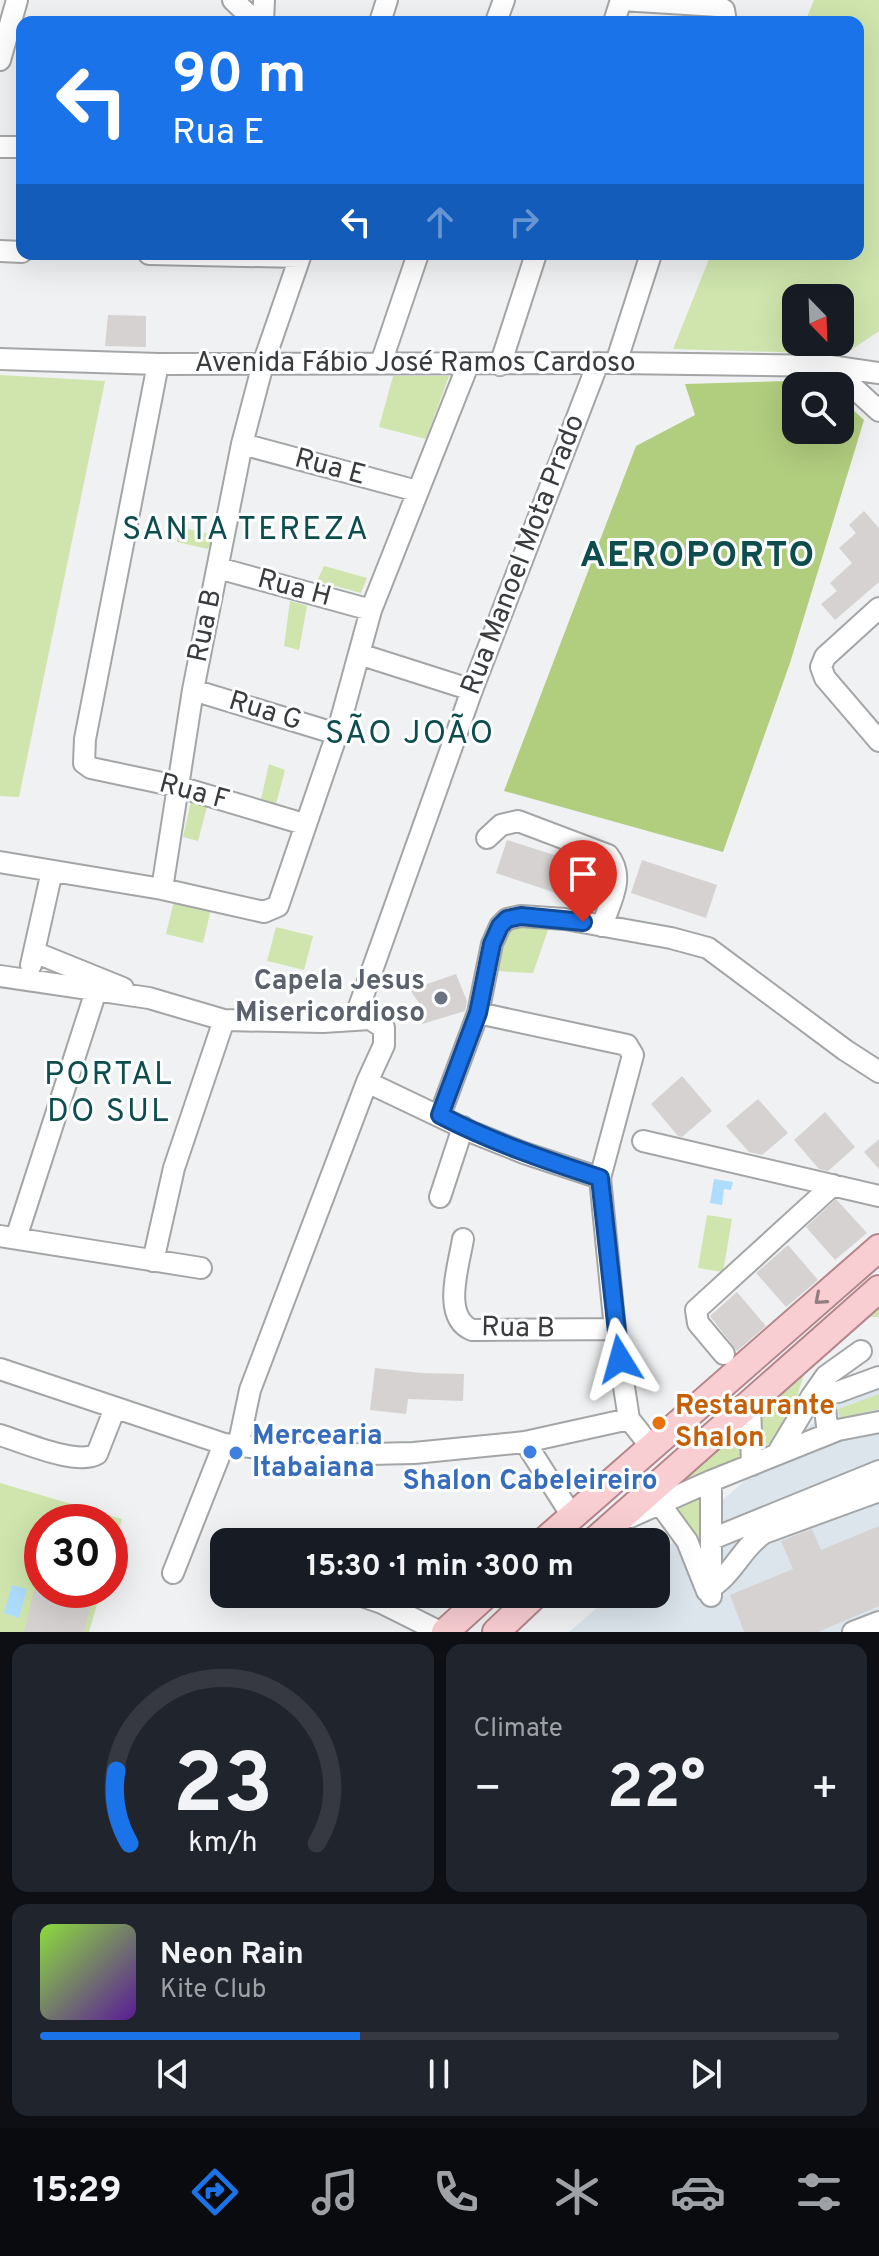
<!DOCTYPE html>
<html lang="en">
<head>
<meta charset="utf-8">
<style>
  :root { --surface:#171b24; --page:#20242c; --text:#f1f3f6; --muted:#9ea1a6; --line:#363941; --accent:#1a73e8 }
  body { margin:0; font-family:Overpass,sans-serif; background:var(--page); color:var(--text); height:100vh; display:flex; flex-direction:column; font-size:30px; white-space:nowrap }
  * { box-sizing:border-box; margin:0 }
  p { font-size:26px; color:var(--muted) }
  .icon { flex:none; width:44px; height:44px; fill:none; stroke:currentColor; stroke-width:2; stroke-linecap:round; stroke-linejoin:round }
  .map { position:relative; height:1632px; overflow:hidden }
  .side { display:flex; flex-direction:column; gap:12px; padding:12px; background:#0d0f14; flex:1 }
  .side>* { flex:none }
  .banner { position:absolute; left:16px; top:16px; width:848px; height:244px; border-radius:16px; box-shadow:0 8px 32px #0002; background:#1a73e8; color:#fff; overflow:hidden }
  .needle { width:52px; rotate:157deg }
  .buttons { position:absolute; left:782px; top:284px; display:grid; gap:16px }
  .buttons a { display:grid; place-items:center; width:72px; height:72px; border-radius:16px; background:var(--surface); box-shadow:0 8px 32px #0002; font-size:40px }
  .speed { position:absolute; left:24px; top:1504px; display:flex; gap:16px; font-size:40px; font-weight:700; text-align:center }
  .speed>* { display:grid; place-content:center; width:104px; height:104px; border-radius:50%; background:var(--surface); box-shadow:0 8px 32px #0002; line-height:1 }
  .speed .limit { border:12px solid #d22; background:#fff; color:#111 }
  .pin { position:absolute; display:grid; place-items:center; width:68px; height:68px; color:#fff; margin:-82px -34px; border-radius:50% 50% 50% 0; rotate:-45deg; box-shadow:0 0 8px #0007 }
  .pin .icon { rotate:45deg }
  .me { position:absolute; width:88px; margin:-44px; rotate:352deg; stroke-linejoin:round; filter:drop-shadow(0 0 6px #0008) }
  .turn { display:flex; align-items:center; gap:28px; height:168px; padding:0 24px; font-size:36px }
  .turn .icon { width:104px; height:104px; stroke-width:2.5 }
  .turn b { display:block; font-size:56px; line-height:68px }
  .lanes { display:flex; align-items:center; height:76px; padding:0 24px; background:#0003; justify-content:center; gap:40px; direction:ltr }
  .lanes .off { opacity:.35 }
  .big { font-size:60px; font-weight:700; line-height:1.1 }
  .side .card { flex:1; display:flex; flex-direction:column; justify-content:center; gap:12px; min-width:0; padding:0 28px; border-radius:16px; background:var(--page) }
  .side .dial { align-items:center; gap:0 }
  .dial svg { height:208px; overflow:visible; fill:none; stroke:var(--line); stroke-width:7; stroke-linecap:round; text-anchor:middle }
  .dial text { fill:var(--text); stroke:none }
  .song { display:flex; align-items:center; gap:24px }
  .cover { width:96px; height:96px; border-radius:12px; background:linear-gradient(135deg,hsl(90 70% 55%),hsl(270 70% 35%)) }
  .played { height:8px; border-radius:4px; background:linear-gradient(90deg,var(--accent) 40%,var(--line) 40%) }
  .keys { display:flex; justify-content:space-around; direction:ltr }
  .heat { display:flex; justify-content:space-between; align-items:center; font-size:44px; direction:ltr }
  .side .tiles { flex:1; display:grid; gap:12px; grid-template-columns:1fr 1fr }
  .card:last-child { grid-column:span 2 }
  .trip { position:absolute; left:210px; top:1528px; width:460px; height:80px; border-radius:16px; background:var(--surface); box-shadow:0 8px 32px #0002; font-weight:700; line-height:80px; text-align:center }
  .menu { display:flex; height:128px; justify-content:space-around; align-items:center; background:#090b0e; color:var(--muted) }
  .menu .icon { width:56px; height:56px }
  .menu .current { color:var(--accent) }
  .menu b { font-size:36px; color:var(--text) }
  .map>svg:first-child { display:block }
  .built { fill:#dce5ec }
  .green { fill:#cfe5ad; fill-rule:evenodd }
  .forest { fill:#b1cd7e }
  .water { fill:#aedcfc }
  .building { fill:#d5d2d1 }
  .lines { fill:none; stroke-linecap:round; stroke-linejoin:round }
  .minor-casing { stroke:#a3a5a7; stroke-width:24 }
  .major-casing { stroke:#b4858b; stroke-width:30 }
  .minor { stroke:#fff; stroke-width:20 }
  .major { stroke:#f9ced3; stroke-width:26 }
  .oneway { stroke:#907d80 }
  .route-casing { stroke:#114b97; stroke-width:20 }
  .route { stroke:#1a73e8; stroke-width:14 }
  .worship-dot { fill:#6b7280; stroke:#fdfeff; stroke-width:3 }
  .food-dot { fill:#e8710a; stroke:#fdfeff; stroke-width:3 }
  .shop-dot { fill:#3f7fe0; stroke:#fdfeff; stroke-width:3 }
  .labels { text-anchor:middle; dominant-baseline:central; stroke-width:6; stroke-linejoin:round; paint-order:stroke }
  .street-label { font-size:28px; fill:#3b3b3c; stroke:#fdfeff }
  .worship-label { font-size:28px; font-weight:bold; fill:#5b616d; stroke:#fdfeff; text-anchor:end }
  .food-label { font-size:28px; font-weight:bold; fill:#c56008; stroke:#fdfeff; text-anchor:start }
  .shop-label { font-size:28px; font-weight:bold; fill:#366cbe; stroke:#fdfeff; text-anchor:start }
  .quarter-label { font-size:32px; letter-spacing:2px; fill:#0e4d4e; stroke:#fdfeff }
  .district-label { font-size:36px; font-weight:bold; letter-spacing:2px; fill:#0e4d4e; stroke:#fdfeff }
</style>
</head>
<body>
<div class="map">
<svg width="879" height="1632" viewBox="0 0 879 1632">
  <rect width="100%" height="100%" fill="#eff1f2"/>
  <path class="built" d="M879,1366V1632H569L613,1594H656V1557Z"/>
  <path class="green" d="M814,0H879V331L845,354L673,349L711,254H858V22H805ZM796,298H840V342H796Z
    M0,375L105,381L19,797L0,796Z
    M393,376H449L426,439L379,427Z
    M179,527L215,535L208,549L177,542Z
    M324,566L367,578L361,593L317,581Z
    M290,601L307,606L299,650L284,646Z
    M269,764L285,770L276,804L261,799Z
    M191,801L207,807L198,841L183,837Z
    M174,901L211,909L203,943L166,934Z
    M512,925L549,927L533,973L495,971Z
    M276,927L313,936L304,970L267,961Z
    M707,1215L732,1219L723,1272L698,1268Z
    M879,1303V1317H870L804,1374L790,1419L780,1436L762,1448L759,1412L765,1400Z
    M879,1394V1409L840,1418L838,1409Z
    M745,1421L746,1455L689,1482L685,1480L683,1475Z
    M0,1483L122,1519L110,1559V1522H42V1590H101L89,1632H0Z
    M707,1492L704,1548L671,1508Z"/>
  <path class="forest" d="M821,380L828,386H796V430H840V398L864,420L790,663L723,852L504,791L636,446L695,415L685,384Z"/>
  <path class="water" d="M714,1179L733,1182L731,1190L724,1189L722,1205L710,1203Z
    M12,1585L27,1589L19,1618L4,1613Z"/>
  <path class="building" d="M108,315L146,316V347L105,346Z
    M864,511L879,528V582L835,620L821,604L837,591L830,583L852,563L839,548L856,533L849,525Z
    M507,840L582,864L571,898L496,873Z
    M642,860L717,885L706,918L631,893Z
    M456,974L467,1001L465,1011L422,1024L421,1006L410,990Z
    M682,1076L712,1111L682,1137L678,1136L651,1104Z
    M758,1099L788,1133L762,1155L749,1152L726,1126Z
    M825,1112L855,1147L828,1171L819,1169L794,1140Z
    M879,1139V1169L864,1152Z
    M836,1199L867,1233L835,1260L806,1227Z
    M788,1245L818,1280L786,1307L756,1273Z
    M737,1292L766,1326L737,1351L710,1316Z
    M375,1368L421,1373L464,1374L463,1401L408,1399L406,1414L370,1410Z
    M879,1526V1606L818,1632H744L730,1595L793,1569L781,1541L812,1529L821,1550Z
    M34,1590H65L92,1600L84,1632H24Z"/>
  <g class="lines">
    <g class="minor-casing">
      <path id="minor" d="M233,0L256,22
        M621,0L718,6L724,10L726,22
        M263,22L264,0
        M380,22L387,0
        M496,22L504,0
        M614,22L621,0
        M0,60L17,0
        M0,147H22
        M0,251L22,252
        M149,254L300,257
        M0,359L158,364L616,363L830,366L879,373
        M381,363L418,254
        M616,363L651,254
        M158,364L85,739L84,763L91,768L176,786L304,824
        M500,365L536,254
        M830,366L879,411
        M242,444L417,491
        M218,568L371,610
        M879,608L825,657L821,667L825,678L879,741
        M359,654L472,690
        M193,690L337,734
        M487,838L501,825L518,821L608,855C626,877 610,902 602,926
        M0,862L162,889L264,912L278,906L337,734L371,610L468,365
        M162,889L193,690L242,444L263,364L301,254
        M34,952L123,988
        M31,965L52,871
        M0,976L149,998L224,1020L323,1022L370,1019L384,1028V1045L367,1082L250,1390L238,1447
        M478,1013L627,1045L633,1055L600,1178L615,1329L629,1419L652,1448
        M355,1018L472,690L598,363
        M367,1082L474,1133L524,1153L600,1178
        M440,1115L478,1013L492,944L500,926L507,919L521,916L565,919L671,938L708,948L845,1050L879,1072
        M643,1141L879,1196
        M440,1197L463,1127
        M0,1236L201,1268
        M16,1238L96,991
        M463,1239C459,1265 441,1317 472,1330L615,1329
        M153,1261L174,1168L224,1020
        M724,1354L698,1323L696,1310L833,1185
        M0,1369L224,1444L322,1455L414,1453L525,1442L629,1419
        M812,1396L826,1376L861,1351
        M750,1403L752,1465
        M825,1409L828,1434
        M0,1435C23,1442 77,1466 97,1454L115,1408
        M525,1442L572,1516
        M777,1454L812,1396L838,1392L879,1377
        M711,1481V1596
        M660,1504L687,1541L707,1591
        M630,1517L711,1481L838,1430L879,1422
        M712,1539L879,1471
        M173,1573L224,1444
        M707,1590C733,1576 741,1548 764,1533L879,1491
        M356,1594L382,1603L440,1632
        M853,1632L879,1622"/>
    </g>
    <g class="major-casing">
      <path id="major" d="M543,1542L879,1248
        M593,1542L879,1289
        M445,1632L487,1594
        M496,1632L536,1594"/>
    </g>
    <use href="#minor" class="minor"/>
    <use href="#major" class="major"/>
  </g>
  <defs><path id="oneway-chevron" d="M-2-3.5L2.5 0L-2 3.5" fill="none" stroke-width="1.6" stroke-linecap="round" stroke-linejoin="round" transform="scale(2)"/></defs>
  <use class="oneway" href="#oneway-chevron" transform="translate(820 1299) rotate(139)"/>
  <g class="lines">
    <g class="route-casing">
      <path id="route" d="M583,922L521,916L507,919L500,926L492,944L478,1013L440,1115C492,1142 545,1160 600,1178L620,1359"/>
    </g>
    <use href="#route" class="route"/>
  </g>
  <circle class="worship-dot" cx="441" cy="998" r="8"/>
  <circle class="food-dot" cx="659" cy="1423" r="8"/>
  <g class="shop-dot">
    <circle cx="530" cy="1452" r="8"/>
    <circle cx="236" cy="1453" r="8"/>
  </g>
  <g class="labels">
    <g class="street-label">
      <text x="415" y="364">Avenida Fábio José Ramos Cardoso</text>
      <text transform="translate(330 468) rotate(15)">Rua E</text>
      <text transform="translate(524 555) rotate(-69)">Rua Manoel Mota Prado</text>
      <text transform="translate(294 589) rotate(15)">Rua H</text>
      <text transform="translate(206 626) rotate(-78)">Rua B</text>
      <text transform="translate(265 712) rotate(17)">Rua G</text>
      <text transform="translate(194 793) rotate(15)">Rua F</text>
      <text transform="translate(518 1329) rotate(1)">Rua B</text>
    </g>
    <g class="worship-label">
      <text x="425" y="982">Capela Jesus<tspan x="425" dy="32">Misericordioso</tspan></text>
    </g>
    <g class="food-label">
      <text x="675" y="1407">Restaurante<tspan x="675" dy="32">Shalon</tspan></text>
    </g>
    <g class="shop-label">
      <text x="252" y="1437">Mercearia<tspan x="252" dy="32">Itabaiana</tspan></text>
      <text x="530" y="1482" text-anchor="middle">Shalon Cabeleireiro</text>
    </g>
    <g class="quarter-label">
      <text x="246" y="531">SANTA TEREZA</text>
      <text x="410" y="735">SÃO JOÃO</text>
      <text x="109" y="1076">PORTAL<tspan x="109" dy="37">DO SUL</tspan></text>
    </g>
    <g class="district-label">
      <text x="698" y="557">AEROPORTO</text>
    </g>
  </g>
</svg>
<div class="buttons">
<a><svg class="needle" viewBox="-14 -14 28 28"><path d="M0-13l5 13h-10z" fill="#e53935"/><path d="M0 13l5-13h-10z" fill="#9ea1a6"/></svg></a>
<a><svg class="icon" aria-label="search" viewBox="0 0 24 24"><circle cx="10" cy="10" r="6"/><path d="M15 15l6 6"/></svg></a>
</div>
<div class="speed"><div class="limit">30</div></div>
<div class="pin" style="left:583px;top:922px;background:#d93025"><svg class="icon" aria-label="arrive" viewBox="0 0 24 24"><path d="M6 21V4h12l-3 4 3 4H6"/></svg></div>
<svg class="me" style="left:620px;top:1359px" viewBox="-20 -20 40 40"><path d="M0-17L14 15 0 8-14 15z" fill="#1a73e8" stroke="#fff" stroke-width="4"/></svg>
<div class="trip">15:30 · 1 min · 300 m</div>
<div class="banner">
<div class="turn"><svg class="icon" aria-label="left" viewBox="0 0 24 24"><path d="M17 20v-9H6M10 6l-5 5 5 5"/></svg><div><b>90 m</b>Rua E</div></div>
<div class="lanes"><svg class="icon" aria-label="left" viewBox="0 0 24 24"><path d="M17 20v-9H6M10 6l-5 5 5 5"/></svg><svg class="icon off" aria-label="ahead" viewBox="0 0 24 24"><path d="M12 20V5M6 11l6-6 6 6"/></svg><svg class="icon off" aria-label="right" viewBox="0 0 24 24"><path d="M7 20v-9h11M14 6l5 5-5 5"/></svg></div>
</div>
</div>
<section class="side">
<div class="tiles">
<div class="card dial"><svg viewBox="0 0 100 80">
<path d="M14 69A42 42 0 1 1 86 69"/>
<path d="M14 69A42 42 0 0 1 9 41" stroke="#1a73e8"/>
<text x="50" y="56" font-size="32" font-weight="700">23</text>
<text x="50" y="72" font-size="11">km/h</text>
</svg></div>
<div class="card"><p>Climate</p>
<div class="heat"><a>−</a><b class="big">22°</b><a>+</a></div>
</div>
<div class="card">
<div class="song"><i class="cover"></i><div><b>Neon Rain</b><p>Kite Club</p></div></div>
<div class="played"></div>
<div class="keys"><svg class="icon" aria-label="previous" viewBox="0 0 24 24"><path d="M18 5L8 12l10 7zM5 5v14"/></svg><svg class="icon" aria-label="pause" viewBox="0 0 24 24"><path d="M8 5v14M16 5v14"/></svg><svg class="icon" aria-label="next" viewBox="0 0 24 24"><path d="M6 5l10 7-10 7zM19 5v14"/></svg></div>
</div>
</div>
</section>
<nav class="menu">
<b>15:29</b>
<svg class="icon current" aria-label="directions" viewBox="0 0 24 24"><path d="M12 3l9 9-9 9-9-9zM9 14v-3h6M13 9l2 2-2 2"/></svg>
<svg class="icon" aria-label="music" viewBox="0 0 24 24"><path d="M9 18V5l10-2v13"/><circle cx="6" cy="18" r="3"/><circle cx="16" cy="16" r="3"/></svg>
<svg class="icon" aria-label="phone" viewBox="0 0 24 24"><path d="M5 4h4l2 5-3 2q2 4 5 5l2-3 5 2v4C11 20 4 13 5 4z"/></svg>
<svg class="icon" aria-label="climate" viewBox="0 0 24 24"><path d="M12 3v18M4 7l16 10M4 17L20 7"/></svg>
<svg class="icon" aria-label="car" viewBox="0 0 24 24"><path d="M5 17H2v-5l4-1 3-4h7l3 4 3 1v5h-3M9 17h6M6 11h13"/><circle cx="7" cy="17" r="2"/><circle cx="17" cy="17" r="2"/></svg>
<svg class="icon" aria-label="filters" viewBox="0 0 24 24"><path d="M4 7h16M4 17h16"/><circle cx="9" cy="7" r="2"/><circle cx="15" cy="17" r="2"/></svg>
</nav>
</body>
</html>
